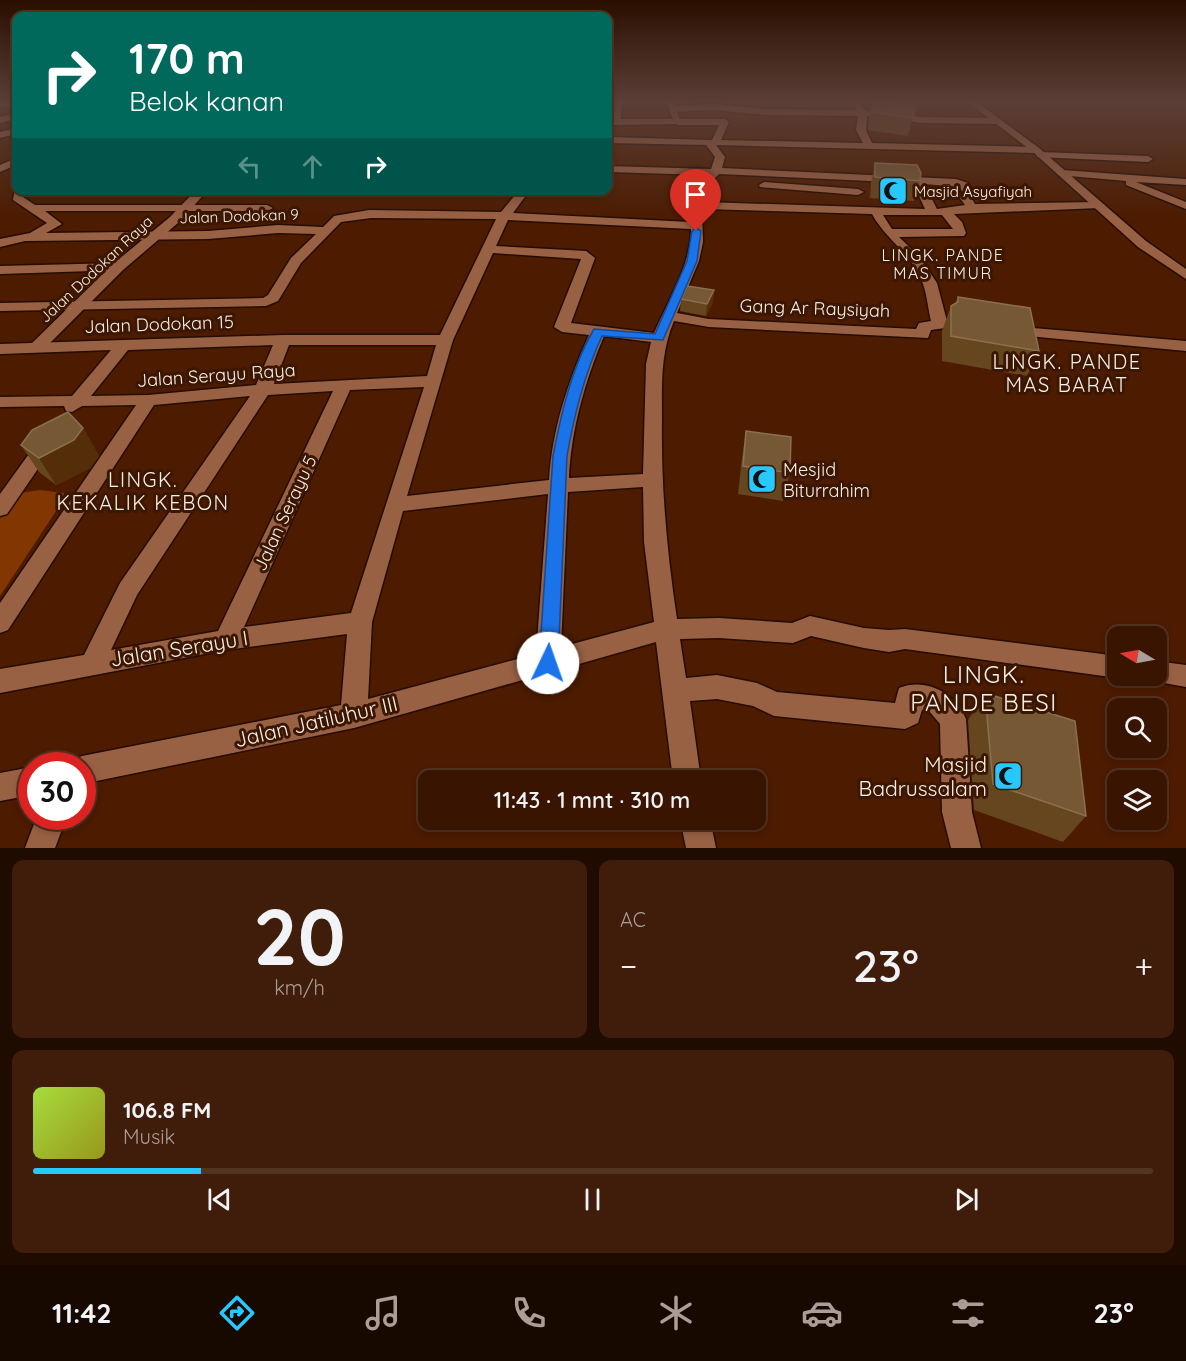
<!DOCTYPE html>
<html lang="id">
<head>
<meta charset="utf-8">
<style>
  :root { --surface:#391400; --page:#401d0a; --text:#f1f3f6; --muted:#ab9e99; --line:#533322; --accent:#27c8ff }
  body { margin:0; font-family:Quicksand,sans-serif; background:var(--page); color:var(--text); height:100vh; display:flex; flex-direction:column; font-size:22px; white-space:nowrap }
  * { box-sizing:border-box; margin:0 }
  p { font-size:20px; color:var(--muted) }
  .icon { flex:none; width:33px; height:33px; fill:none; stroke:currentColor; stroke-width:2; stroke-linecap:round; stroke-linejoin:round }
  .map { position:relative; height:848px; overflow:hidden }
  .sheet { display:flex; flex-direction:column; gap:12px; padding:12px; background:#1f0b00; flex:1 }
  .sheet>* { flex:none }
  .top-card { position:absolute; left:12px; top:12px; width:600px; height:183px; border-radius:12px; box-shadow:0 3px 9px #0003,0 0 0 2px var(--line); background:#00695c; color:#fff; overflow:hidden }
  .needle { width:39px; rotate:280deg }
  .tools { position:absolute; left:1107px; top:626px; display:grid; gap:12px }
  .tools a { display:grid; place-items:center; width:60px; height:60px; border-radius:12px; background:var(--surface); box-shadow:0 3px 9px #0003,0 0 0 2px var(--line); font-size:30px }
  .speed { position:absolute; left:18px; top:752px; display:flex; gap:12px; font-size:30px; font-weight:700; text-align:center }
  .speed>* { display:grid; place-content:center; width:78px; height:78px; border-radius:50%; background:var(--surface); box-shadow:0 3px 9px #0003,0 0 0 2px var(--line); line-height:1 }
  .speed .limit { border:9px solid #d22; background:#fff; color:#111 }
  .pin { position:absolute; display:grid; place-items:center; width:51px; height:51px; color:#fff; margin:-62px -26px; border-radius:50% 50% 50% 0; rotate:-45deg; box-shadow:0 0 6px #0007 }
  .pin .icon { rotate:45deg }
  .me { position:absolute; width:66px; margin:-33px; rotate:3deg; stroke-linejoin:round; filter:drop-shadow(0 0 4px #0008) }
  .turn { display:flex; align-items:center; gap:21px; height:126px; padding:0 18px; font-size:27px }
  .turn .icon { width:78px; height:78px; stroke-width:2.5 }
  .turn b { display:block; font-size:42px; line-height:51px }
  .lanes { display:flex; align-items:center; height:57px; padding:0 18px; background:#0003; justify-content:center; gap:30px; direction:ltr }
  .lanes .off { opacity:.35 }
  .big { font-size:45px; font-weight:600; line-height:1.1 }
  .sheet .widget { flex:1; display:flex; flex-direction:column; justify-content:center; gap:9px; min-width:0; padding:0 21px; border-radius:12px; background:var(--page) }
  .sheet .dial { align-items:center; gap:0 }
  .dial b { font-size:78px; line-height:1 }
  .song { display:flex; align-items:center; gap:18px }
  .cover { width:72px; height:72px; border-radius:9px; background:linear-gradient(135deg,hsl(80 70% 55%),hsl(60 70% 35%)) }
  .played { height:6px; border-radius:3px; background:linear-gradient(90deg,var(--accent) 15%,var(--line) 15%) }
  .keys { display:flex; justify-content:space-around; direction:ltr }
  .heat { display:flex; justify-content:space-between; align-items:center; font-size:33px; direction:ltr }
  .sheet .tiles { flex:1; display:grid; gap:12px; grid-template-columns:1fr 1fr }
  .widget:last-child { grid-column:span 2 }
  .trip { position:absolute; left:418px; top:770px; width:348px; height:60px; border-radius:12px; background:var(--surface); box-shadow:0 3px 9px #0003,0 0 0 2px var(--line); font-weight:600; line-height:60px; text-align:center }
  .dock { display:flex; height:96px; justify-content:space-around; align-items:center; background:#170800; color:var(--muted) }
  .dock .icon { width:42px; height:42px }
  .dock .active { color:var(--accent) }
  .dock b { font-size:27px; color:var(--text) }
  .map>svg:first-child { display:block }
  .green { fill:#823702 }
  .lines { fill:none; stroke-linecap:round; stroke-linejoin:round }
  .street-casing { stroke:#260c01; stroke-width:3 }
  .secondary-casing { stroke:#260c01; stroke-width:3 }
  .primary-casing { stroke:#260c01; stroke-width:3 }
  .street { fill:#996144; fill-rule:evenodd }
  .secondary { fill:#996144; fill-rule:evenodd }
  .primary { fill:#6c8f9a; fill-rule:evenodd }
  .wall { fill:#65461e }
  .shaded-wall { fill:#542d09 }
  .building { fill:#765834; stroke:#8b7050; stroke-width:1.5 }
  .route { fill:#1a73e8; stroke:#114b97; stroke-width:1.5 }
  .labels { text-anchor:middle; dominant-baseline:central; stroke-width:6; stroke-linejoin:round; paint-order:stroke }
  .far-poi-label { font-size:15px; fill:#fcefe8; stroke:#3b1601; text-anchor:start }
  .far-street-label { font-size:15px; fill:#fcefe8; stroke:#3b1601 }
  .far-neighbourhood-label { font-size:16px; letter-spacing:1.5px; fill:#fcefe8; stroke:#3b1601 }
  .street-label { font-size:18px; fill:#fcefe8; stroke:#3b1601 }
  .poi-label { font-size:18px; fill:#fcefe8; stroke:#3b1601; text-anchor:start }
  .neighbourhood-label { font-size:20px; letter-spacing:1.5px; fill:#fcefe8; stroke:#3b1601 }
  .near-street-label { font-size:21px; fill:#fcefe8; stroke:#3b1601 }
  .near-poi-label { font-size:21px; fill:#fcefe8; stroke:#3b1601; text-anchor:end }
  .near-neighbourhood-label { font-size:24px; letter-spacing:1.5px; fill:#fcefe8; stroke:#3b1601 }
</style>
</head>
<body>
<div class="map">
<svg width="1186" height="848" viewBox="0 0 1186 848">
  <rect width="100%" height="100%" fill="#4c1b00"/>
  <path class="green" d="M40,490L64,493V499L0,596V496Z"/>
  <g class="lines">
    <g class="street-casing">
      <path id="street" d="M614,102H622L620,122L616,125L612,122Z
        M853,102H859L866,111L923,117L998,118L1002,121L998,124L923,123L867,116L866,130L872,143L1036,147L1041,150L1036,153L716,145L725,157L722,168L956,179L968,183L976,196L972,199L975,204L1099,202L1105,205L1099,208L954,214L962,222L966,233L964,236L899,237L919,256L937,283L948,325L945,328L931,330L928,338L709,327L674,321C660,354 662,386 662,421C661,488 667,552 677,619L719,618L792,623L810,616L864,628L889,630L905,629L1118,656V675H1127L1118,678L905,649L889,652L864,648L811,636L793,643L719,638L680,639L686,678L717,675L757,683L777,692L895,703L899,688C926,677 955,693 966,719L972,812L981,848H951L942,812L940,724L929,711L922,710L918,723L905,729L774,716L753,706L717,699L690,701L701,780H673L656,642L354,728L82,784V765H70L72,760L82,756L341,705L347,634L226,650L0,693V669L84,655L120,583L250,396L154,405L8,630L0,633V603L136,405L82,406L72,412L66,411L64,406L0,407V397L72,396L111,350L0,354V344L283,335H440L496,219L371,218L341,222L301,263L278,301L266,306L0,311V303L263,298L268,295L291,258L316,234L278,233L208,239L25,241L0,247V239L30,233L47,223L13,200L15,188L16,190H24L23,197L35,205H267L273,208L267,211H45L62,224L46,233L208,231L278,225L323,227L334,216L369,210L501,212L516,194L498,190H530L513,213L690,222L694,193L706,175L608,172V166L711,169L715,157L706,145L608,143V137L712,140L719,125H678L674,122L678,119H725L729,122L721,140L863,143L856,130L858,116L767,115L714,110L673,112L669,109L673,106L714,104L767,109L857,110ZM719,174L913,183L925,209L703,202L712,181ZM924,184L960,187L963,194L959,197L965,205L937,209ZM702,209L872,214C885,239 915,257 923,284C927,295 928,309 931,321L919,323L916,329L709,319L677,313L699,261L703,242ZM883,215H942L953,229H892ZM508,220L691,229C691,265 668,301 654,333L571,323L595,258L586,251L496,246ZM493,253L581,259L554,327L562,332L589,335C568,381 552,430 549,480L407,496L453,340ZM604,336L651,342L646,364L643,474L569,478C571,430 585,381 604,336ZM273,345L256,385L148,395L91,396L128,350ZM289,345H436L427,376L274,384ZM424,387L351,613L244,627L350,390ZM333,391L218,631L111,650L137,595L268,395ZM643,487L644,542L654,622L561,647L568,492ZM548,494L536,654L368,699L372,622L403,511Z
        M16,113V119L0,123V117Z
        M16,128V134L0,138V132Z
        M1041,152L1148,156L1153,159L1148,162L1037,157V153Z
        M16,158V165L0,172V165Z
        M1062,170L1186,179V185L1136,182L1186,202V209L1126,185V181L1058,175L1057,173Z
        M764,182L858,189L864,192L858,195L760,187L759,185Z
        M118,263L125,267L123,270L0,274V266Z
        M1033,328L1186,341V351L1028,336L1025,333L1028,330Z
        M46,438L53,440L55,444L7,514L0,516V494L39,440Z
        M1156,661L1186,665V687L1147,680L1145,675H1156Z
        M32,767V795L0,801V773Z
        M37,816H67L55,848H25Z
        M680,819H710L716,848H686Z"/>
    </g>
    <g class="secondary-casing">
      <path id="secondary" d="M0,102L16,105V110L0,105Z
        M666,102H674L681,124L608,125V119H673Z
        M968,102H977L1039,148L1146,241L1186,269V279L1138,247L1033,152Z
        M196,190H208L178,223L123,270L42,351H30L28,348L30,345L113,264L170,217Z"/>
    </g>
    <g class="primary-casing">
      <path id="primary" d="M0,102H13L0,107Z"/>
    </g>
    <use href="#street" class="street"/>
    <use href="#secondary" class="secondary"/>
    <use href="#primary" class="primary"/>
  </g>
  <path class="wall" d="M873,102L913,118L908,136L868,130L869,119Z
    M875,163L920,181L914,201L870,198L871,183Z
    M714,290L713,302L706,316L680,311L681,299Z
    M958,297L1039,351L1027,376L942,361V331L951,306L955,303Z
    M83,428L99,456L90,468L56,485L39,472L21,445Z
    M746,431L790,473L783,501L738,494L742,458Z
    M985,693L1086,816L1063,842L974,810L968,720Z"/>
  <path class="shaded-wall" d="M714,290L713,302L706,316L707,304Z
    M83,428L99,456L90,468L56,485L39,458Z"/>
  <path class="building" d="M873,102L915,106L913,118L872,112Z
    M875,163L917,165L921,173L920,181L875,177Z
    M687,286L714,290L707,304L681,299Z
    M958,297L1030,308L1039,351L951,336V306L958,302Z
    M68,412L83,428L74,440L39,458L21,445L32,430Z
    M746,431L791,437L790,473L743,466Z
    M985,693L1075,721L1086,816L993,784Z"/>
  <linearGradient id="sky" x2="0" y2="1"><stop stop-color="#2a0f00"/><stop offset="0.46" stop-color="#5b3f37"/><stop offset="1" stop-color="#5b3f37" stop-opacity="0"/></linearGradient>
  <rect width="1186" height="220" fill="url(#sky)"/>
  <path class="route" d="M696,228L701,231L697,261L663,340L602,336C585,373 574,415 567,456L558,663L555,669L548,671L541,669L539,663L553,456C561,414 572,366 594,329L655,334L687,261L692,231Z"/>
  <defs>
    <g id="mosque-square" transform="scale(1.5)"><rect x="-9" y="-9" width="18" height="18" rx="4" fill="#27c8ff" stroke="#3b1601"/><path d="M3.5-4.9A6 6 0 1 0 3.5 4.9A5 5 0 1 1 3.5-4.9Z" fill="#111"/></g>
  </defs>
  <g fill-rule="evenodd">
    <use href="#mosque-square" x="893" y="191"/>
    <use href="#mosque-square" x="762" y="479"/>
    <use href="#mosque-square" x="1008" y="776"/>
  </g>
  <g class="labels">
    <g class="far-poi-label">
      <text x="914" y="191">Masjid Asyafiyah</text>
    </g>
    <g class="far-street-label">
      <text transform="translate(239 216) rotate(-2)">Jalan Dodokan 9</text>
      <text transform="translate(96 269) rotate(-43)">Jalan Dodokan Raya</text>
    </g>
    <g class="far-neighbourhood-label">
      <text x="943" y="255">LINGK. PANDE<tspan x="943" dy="18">MAS TIMUR</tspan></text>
    </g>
    <g class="street-label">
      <text transform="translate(815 308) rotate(2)">Gang Ar Raysiyah</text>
      <text transform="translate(159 324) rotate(-2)">Jalan Dodokan 15</text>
      <text transform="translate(216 375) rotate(-4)">Jalan Serayu Raya</text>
      <text transform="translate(285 513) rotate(-65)">Jalan Serayu 5</text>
    </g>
    <g class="poi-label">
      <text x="783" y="469">Mesjid<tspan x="783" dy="21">Biturrahim</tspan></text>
    </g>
    <g class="neighbourhood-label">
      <text x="1067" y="361">LINGK. PANDE<tspan x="1067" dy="23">MAS BARAT</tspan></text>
      <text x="143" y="479">LINGK.<tspan x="143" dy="23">KEKALIK KEBON</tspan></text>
    </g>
    <g class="near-street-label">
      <text transform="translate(179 648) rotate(-9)">Jalan Serayu I</text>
      <text transform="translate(316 721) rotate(-13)">Jalan Jatiluhur III</text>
    </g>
    <g class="near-poi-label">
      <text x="987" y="764">Masjid<tspan x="987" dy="24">Badrussalam</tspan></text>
    </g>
    <g class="near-neighbourhood-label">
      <text x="984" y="674">LINGK.<tspan x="984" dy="28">PANDE BESI</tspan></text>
    </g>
  </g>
</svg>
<div class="tools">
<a><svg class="needle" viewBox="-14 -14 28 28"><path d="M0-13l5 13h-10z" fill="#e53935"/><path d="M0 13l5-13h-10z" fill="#ab9e99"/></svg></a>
<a><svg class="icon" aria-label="search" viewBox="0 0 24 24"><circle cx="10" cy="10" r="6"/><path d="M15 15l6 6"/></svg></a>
<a><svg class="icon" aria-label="layers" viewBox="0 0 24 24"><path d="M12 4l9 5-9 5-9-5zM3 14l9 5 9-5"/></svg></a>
</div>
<div class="speed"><div class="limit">30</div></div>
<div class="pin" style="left:696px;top:231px;background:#d93025"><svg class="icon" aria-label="arrive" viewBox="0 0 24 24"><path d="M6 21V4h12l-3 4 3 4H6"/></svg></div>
<svg class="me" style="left:548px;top:663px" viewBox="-20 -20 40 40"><circle r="19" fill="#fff"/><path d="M0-13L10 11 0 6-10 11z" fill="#1a73e8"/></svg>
<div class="trip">11:43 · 1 mnt · 310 m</div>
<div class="top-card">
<div class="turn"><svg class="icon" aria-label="right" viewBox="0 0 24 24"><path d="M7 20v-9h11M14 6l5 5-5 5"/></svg><div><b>170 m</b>Belok kanan</div></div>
<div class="lanes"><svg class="icon off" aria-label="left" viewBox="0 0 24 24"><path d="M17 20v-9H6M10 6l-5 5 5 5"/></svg><svg class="icon off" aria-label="ahead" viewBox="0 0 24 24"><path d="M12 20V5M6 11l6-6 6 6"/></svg><svg class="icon" aria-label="right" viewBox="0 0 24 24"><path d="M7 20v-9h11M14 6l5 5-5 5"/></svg></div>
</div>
</div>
<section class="sheet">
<div class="tiles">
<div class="widget dial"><b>20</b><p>km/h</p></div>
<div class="widget"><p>AC</p>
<div class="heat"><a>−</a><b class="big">23°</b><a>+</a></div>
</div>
<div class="widget">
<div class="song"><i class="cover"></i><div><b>106.8 FM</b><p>Musik</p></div></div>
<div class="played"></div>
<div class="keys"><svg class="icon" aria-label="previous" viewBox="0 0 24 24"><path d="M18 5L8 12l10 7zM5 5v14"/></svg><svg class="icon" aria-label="pause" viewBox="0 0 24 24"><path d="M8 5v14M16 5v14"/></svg><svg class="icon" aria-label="next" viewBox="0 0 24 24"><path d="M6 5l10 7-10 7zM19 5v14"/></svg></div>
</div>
</div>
</section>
<nav class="dock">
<b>11:42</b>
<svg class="icon active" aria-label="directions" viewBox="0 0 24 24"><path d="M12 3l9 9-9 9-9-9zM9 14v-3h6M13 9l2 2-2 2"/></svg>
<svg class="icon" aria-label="music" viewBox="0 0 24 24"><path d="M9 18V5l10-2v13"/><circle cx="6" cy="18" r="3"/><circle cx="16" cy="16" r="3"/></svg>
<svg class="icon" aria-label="phone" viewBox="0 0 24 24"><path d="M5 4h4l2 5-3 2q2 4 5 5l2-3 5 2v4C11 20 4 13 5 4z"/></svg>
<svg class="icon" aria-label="climate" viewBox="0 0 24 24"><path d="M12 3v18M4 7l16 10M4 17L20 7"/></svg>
<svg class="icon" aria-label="car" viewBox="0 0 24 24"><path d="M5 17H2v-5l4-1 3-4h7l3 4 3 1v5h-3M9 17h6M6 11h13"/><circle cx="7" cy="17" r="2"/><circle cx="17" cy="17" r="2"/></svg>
<svg class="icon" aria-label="filters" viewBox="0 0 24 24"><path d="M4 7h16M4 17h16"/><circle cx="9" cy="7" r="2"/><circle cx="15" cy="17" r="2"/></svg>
<b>23°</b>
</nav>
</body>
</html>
